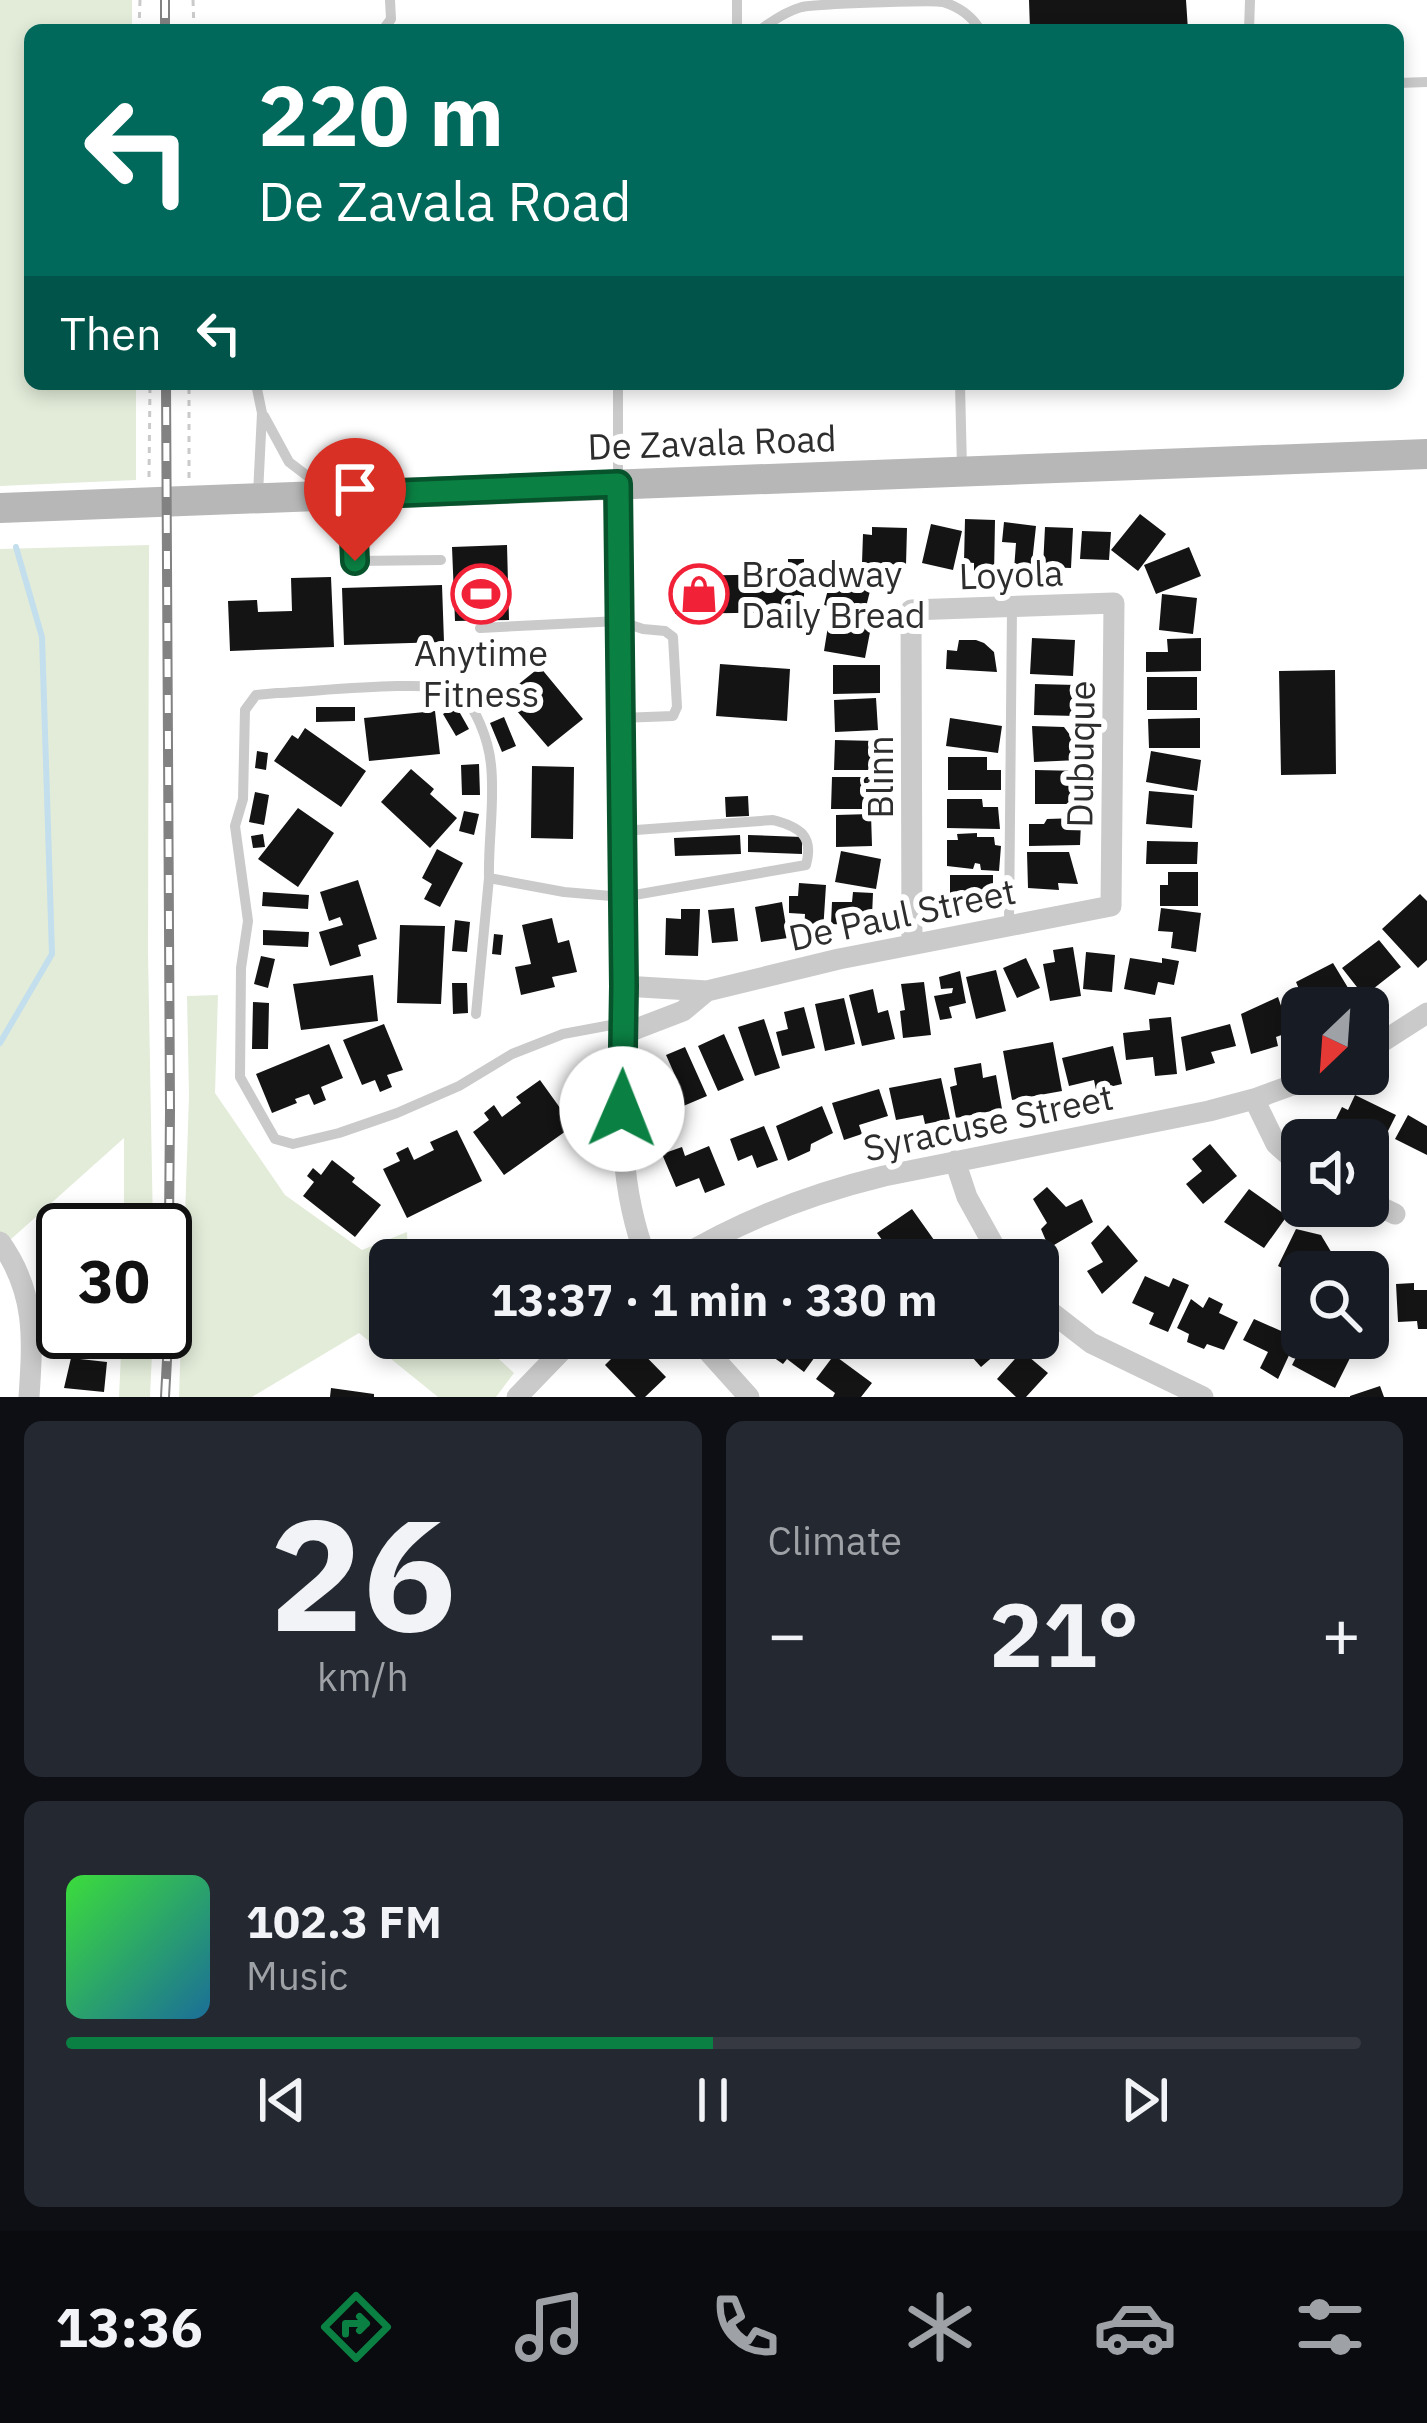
<!DOCTYPE html>
<html lang="en">
<head>
<meta charset="utf-8">
<style>
  :root { --surface:#171b24; --page:#242831; --text:#f1f3f6; --muted:#9ea1a6; --line:#363941; --accent:#0b8043 }
  body { margin:0; font-family:"IBM Plex Sans",sans-serif; background:var(--page); color:var(--text); height:100vh; display:flex; flex-direction:column; font-size:45px; white-space:nowrap }
  * { box-sizing:border-box; margin:0 }
  p { font-size:39px; color:var(--muted) }
  .icon { flex:none; width:66px; height:66px; fill:none; stroke:currentColor; stroke-width:2; stroke-linecap:round; stroke-linejoin:round }
  .map { position:relative; height:1397px; overflow:hidden }
  .panel { display:flex; flex-direction:column; gap:24px; padding:24px; background:#0d0f14; flex:1 }
  .panel>* { flex:none }
  .top-card { position:absolute; left:24px; top:24px; width:1380px; height:366px; border-radius:18px; box-shadow:0 6px 18px #0003; background:#00695c; color:#fff; overflow:hidden }
  .needle { width:78px; rotate:205deg }
  .fabs { position:absolute; left:1281px; top:987px; display:grid; gap:24px }
  .fabs a { display:grid; place-items:center; width:108px; height:108px; border-radius:18px; background:var(--surface); box-shadow:0 6px 18px #0003; font-size:60px }
  .speed { position:absolute; left:36px; top:1203px; display:flex; gap:24px; font-size:60px; font-weight:700; text-align:center }
  .speed>* { display:grid; place-content:center; width:156px; height:156px; border-radius:50%; background:var(--surface); box-shadow:0 6px 18px #0003; line-height:1 }
  .speed .limit { border:6px solid #111; border-radius:18px; background:#fff; color:#111 }
  .pin { position:absolute; display:grid; place-items:center; width:102px; height:102px; color:#fff; margin:-123px -51px; border-radius:50% 50% 50% 0; rotate:-45deg; box-shadow:0 0 12px #0007 }
  .pin .icon { rotate:45deg }
  .me { position:absolute; width:132px; margin:-66px; rotate:1deg; stroke-linejoin:round; filter:drop-shadow(0 0 9px #0008) }
  .turn { display:flex; align-items:center; gap:42px; height:252px; padding:0 36px; font-size:54px }
  .turn .icon { width:156px; height:156px; stroke-width:2.5 }
  .turn b { display:block; font-size:84px; line-height:102px }
  .then { display:flex; align-items:center; height:114px; padding:0 36px; background:#0003; gap:24px; font-size:45px }
  .big { font-size:90px; font-weight:700; line-height:1.1 }
  .panel .tile { flex:1; display:flex; flex-direction:column; justify-content:center; gap:18px; min-width:0; padding:0 42px; border-radius:18px; background:var(--page) }
  .panel .dial { align-items:center; gap:0 }
  .dial b { font-size:156px; line-height:1 }
  .song { display:flex; align-items:center; gap:36px }
  .cover { width:144px; height:144px; border-radius:18px; background:linear-gradient(135deg,hsl(120 70% 55%),hsl(200 70% 35%)) }
  .played { height:12px; border-radius:6px; background:linear-gradient(90deg,var(--accent) 50%,var(--line) 50%) }
  .keys { display:flex; justify-content:space-around; direction:ltr }
  .heat { display:flex; justify-content:space-between; align-items:center; font-size:66px; direction:ltr }
  .panel .tiles { flex:1; display:grid; gap:24px; grid-template-columns:1fr 1fr }
  .tile:last-child { grid-column:span 2 }
  .trip { position:absolute; left:369px; top:1239px; width:690px; height:120px; border-radius:18px; background:var(--surface); box-shadow:0 6px 18px #0003; font-weight:700; line-height:120px; text-align:center }
  .tab-bar { display:flex; height:192px; justify-content:space-around; align-items:center; background:#090b0e; color:var(--muted) }
  .tab-bar .icon { width:84px; height:84px }
  .tab-bar .selected { color:var(--accent) }
  .tab-bar b { font-size:54px; color:var(--text) }
  .map>svg:first-child { display:block }
  .green { fill:#e3ecd9 }
  .lines { fill:none; stroke-linecap:round; stroke-linejoin:round }
  .stream { stroke:#c3deed; stroke-width:6 }
  .building { fill:#141414 }
  .path { stroke:#cacaca; stroke-width:3; stroke-dasharray:6 6; stroke-linecap:butt }
  .service { stroke:#cacaca; stroke-width:10 }
  .minor { stroke:#cacaca; stroke-width:21 }
  .secondary { stroke:#b7b7b7; stroke-width:30 }
  .rail-casing { stroke:#828282; stroke-width:10 }
  .rail { stroke:#fff; stroke-width:6; stroke-dasharray:18; stroke-linecap:butt }
  .route-casing { stroke:#07532c; stroke-width:30 }
  .route { stroke:#0b8043; stroke-width:21 }
  .labels { text-anchor:middle; dominant-baseline:central; stroke-width:12; stroke-linejoin:round; paint-order:stroke }
  .street-label { font-size:36px; fill:#2d2d2d; stroke:#fff }
  .poi-label { font-size:36px; fill:#2d2d2d; stroke:#fff; text-anchor:start }
</style>
</head>
<body>
<div class="map">
<svg width="1427" height="1397" viewBox="0 0 1427 1397">
  <rect width="100%" height="100%" fill="#fff"/>
  <path class="green" d="M0,0H132V30H30V384H136V480L0,486Z
    M149,545L148,952L153,1230H124V1138L0,1249V549Z
    M218,995L215,1093L285,1195L362,1250L407,1232L408,1260H390V1338H476L514,1373L496,1397H438L359,1333L252,1397H179L189,1096L187,996Z
    M122,1332H153L150,1397H119Z"/>
  <g class="lines">
    <path class="stream" d="M0,1043L52,954L42,637L16,547"/>
  </g>
  <path class="building" d="M1029,0H1186L1188,30H1030Z
    M1140,514L1166,534L1138,571L1111,550Z
    M965,519L995,520L994,575L974,574V563L964,562Z
    M1004,522L1036,526L1031,572L1014,570L1016,543L1002,542Z
    M931,524L962,531L953,570L922,563Z
    M872,527L907,528L906,565L862,563L863,534L872,535Z
    M1045,527L1073,528L1071,568L1043,567Z
    M1082,531L1111,532L1109,560L1080,559Z
    M507,545L509,620L455,621L452,547Z
    M1189,547L1201,576L1156,594L1144,565Z
    M788,559H804V612L675,614L674,576L788,574Z
    M832,574L872,583L864,615L824,605Z
    M331,577L334,647L230,651L228,601L257,600L258,612L292,611L291,578Z
    M442,585L444,642L344,645L342,588Z
    M1162,594L1197,598L1193,634L1159,630Z
    M829,620L871,627L865,658L824,651Z
    M1032,638L1075,640L1073,676L1030,674Z
    M1201,638V671L1146,672V652H1168L1167,639Z
    M959,640H976L984,643L994,652L997,672L946,669L947,650L957,651Z
    M720,664L790,669L787,721L716,716Z
    M833,665H880V693L833,694Z
    M540,667L583,719L548,747L504,696Z
    M1335,670L1336,774L1281,775L1279,671Z
    M1147,677H1197V710H1147Z
    M1035,684L1077,685V716L1034,715Z
    M876,698L878,730L835,732L834,700Z
    M456,706L469,729L456,736L443,714Z
    M316,707H355V721L316,722Z
    M435,711L440,754L369,761L364,718Z
    M504,717L516,746L502,752L490,723Z
    M950,718L1002,726L998,753L946,746Z
    M1200,718V748H1149L1148,719Z
    M1032,726L1064,727L1073,739L1081,741L1079,760L1034,762Z
    M305,728L366,771L341,807L274,761L292,735L298,739Z
    M835,740L877,741V770H834Z
    M257,751L268,753L266,770L255,768Z
    M1151,751L1201,760L1197,791L1146,782Z
    M948,757H987V770H1001V790H948Z
    M479,764L480,795H462L461,765Z
    M532,766L574,767L573,839L531,838Z
    M411,769L434,789L430,794L457,818L430,848L381,802Z
    M1035,770L1082,771L1083,804H1035Z
    M832,777H870L869,809H831Z
    M1149,791L1194,795L1192,828L1146,824Z
    M255,792L269,795L264,825L249,822Z
    M748,796L749,816L726,817L725,797Z
    M947,799H982L983,807H998L1000,829L947,828Z
    M298,808L334,833L298,887L258,859Z
    M464,811L479,814L474,835L459,831Z
    M871,814L872,846L836,847V815Z
    M1077,818L1081,823L1080,845L1029,846V824H1044L1047,819Z
    M977,833V837H994L995,845L1001,846L999,871L981,870L980,864L975,863L973,869L947,866V840H958L957,834Z
    M263,834L265,847L253,848L251,836Z
    M740,835L741,854L675,856L674,838Z
    M748,835L802,837V854L748,852Z
    M1147,841L1198,842L1197,864H1146Z
    M437,849L463,863L440,907L424,899L432,884L422,878Z
    M841,851L881,859L876,889L835,882Z
    M1027,852H1069L1078,884L1058,883L1059,890L1028,888Z
    M1168,872H1198V906H1160V885H1168Z
    M950,875H993V894L974,893V902H950Z
    M358,880L377,939L358,945L361,956L330,966L319,932L343,925L340,917L329,921L320,892Z
    M799,883L826,885L823,932L804,931L805,914L789,913V896H798Z
    M263,892L309,895L308,909L262,906Z
    M853,892L873,893L872,916L852,915L851,925L831,924L832,902H852Z
    M1420,894L1427,901V960L1418,968L1382,929Z
    M782,902L788,938L761,942L755,907Z
    M734,908L738,941L712,943L708,910Z
    M1161,908L1201,913L1196,952L1171,948L1173,932L1158,931Z
    M681,909H700L698,956L665,955L666,918L681,919Z
    M552,918L558,943L569,940L577,972L552,977L555,987L521,995L515,967L531,964L522,925Z
    M455,920L470,922L467,952L452,951Z
    M400,925L445,926L441,1004L397,1003Z
    M263,930L309,932L308,947L263,945Z
    M494,934L503,935L501,955L492,954Z
    M1379,940L1401,967L1364,996L1342,968Z
    M1073,947L1081,996L1050,1001L1043,964L1055,962L1053,950Z
    M1086,952L1115,955L1112,992L1083,989Z
    M261,956L275,959L268,988L254,984Z
    M1026,958L1040,988L1017,998L1003,968Z
    M1130,958L1162,963V958L1179,961L1174,985L1158,982L1155,995L1124,989Z
    M1333,963L1359,1006L1326,1008L1322,999L1306,1006L1296,982Z
    M996,970L1006,1011L976,1019L966,977Z
    M960,971L966,1003L949,1007L952,1018L940,1020L934,996L952,993L953,988L941,989L939,977Z
    M373,975L378,1021L301,1030L293,984Z
    M924,982L931,1035L903,1038L900,1011L905,1010L901,984Z
    M452,983H467L468,1013L453,1014Z
    M873,989L878,1013L888,1010L895,1039L862,1046L849,995Z
    M1278,997L1290,1032L1276,1037L1278,1046L1251,1054L1241,1014Z
    M844,998L855,1044L825,1051L815,1004Z
    M253,1002L269,1003L268,1049H252Z
    M804,1007L815,1048L782,1056L776,1032L788,1029L784,1012Z
    M1171,1017L1177,1074L1155,1076L1153,1057L1126,1060L1123,1033L1150,1030L1149,1019Z
    M764,1019L780,1068L755,1076L738,1027Z
    M384,1024L403,1070L387,1075L392,1087L380,1092L375,1080L362,1085L343,1040Z
    M1230,1024L1236,1046L1211,1052L1215,1063L1186,1071L1181,1037Z
    M724,1034L744,1080L718,1091L698,1046Z
    M1053,1042L1062,1091L1012,1100L1003,1051Z
    M329,1044L343,1078L321,1087L326,1100L314,1105L309,1094L295,1099L297,1103L272,1113L256,1074Z
    M1113,1046L1122,1084L1096,1090L1094,1080L1069,1086L1062,1058Z
    M685,1047L707,1096L681,1107L671,1085L678,1082L666,1055Z
    M981,1063L983,1078L996,1075L1002,1109L956,1118L950,1087L957,1085L954,1068Z
    M941,1078L950,1119L925,1124L923,1115L896,1120L889,1088Z
    M540,1080L573,1126L504,1175L473,1132L489,1120L484,1113L494,1105L502,1117L521,1103L516,1097Z
    M879,1089L888,1116L859,1125L862,1134L844,1140L832,1103Z
    M1355,1095L1396,1115L1380,1147L1355,1134L1352,1140H1345L1329,1133L1342,1107L1348,1110Z
    M822,1106L833,1133L811,1144L810,1151L788,1161L776,1126Z
    M1408,1115L1427,1126V1155L1395,1139Z
    M764,1126L778,1160L757,1168L752,1155L738,1161L730,1139Z
    M457,1130L482,1181L407,1218L383,1169L400,1161L396,1153L408,1147L414,1160L434,1150L430,1142Z
    M1210,1144L1237,1176L1203,1204L1186,1184L1202,1171L1192,1159Z
    M709,1146L725,1185L705,1193L699,1178L676,1187L662,1154L682,1147L685,1156Z
    M332,1160L355,1178L352,1182L381,1205L355,1237L303,1196L314,1182L307,1176L313,1168L321,1175Z
    M1047,1187L1066,1207L1082,1199L1093,1222L1049,1248L1041,1229L1047,1223L1033,1199Z
    M1249,1189L1287,1216L1264,1248L1224,1222Z
    M912,1209L939,1247L919,1260H908L901,1249L893,1255L877,1233Z
    M91,1212L96,1227L104,1224L106,1230H65L62,1221Z
    M1108,1225L1138,1261L1102,1294L1087,1271L1103,1262L1091,1243Z
    M1296,1229L1321,1235L1333,1255L1325,1272H1302V1289L1297,1287L1300,1277L1278,1266Z
    M1145,1276L1169,1287L1173,1278L1189,1285L1168,1332L1149,1324L1154,1313L1132,1303Z
    M1368,1278L1385,1286L1372,1311L1377,1313L1368,1332Z
    M1414,1283V1290H1427V1329H1418L1417,1321L1398,1322L1396,1284Z
    M1209,1297L1223,1304L1219,1313L1238,1322L1224,1350L1207,1344L1204,1349L1187,1342L1189,1334L1177,1328L1191,1299L1203,1308Z
    M1254,1319L1297,1338L1278,1379L1260,1368L1268,1352L1243,1340Z
    M77,1332H108L105,1352L66,1347L68,1334L76,1335Z
    M765,1338H817L825,1343L804,1372L787,1359L783,1364L767,1353L774,1344Z
    M955,1338H1008L1011,1341L981,1367Z
    M1306,1338H1312L1350,1358L1335,1388L1292,1365Z
    M630,1340L666,1377L645,1397H636L605,1365Z
    M1022,1351L1048,1373L1026,1397H1016L997,1379Z
    M834,1355L872,1383L861,1397H833L835,1393L816,1379Z
    M71,1358L107,1362L104,1392L64,1388Z
    M1380,1386L1384,1397H1350V1396Z
    M331,1388L374,1394V1397H330Z"/>
  <g class="lines">
    <path class="path" d="M193,0L194,30
      M139,30L140,0
      M149,477L150,384
      M189,478V384"/>
    <path class="service" d="M737,0V30
      M383,30L391,19L390,0
      M760,30C772,21 787,11 802,7C817,4 931,0 943,2C959,7 972,16 980,30
      M1249,30L1250,0
      M1398,83L1427,82
      M256,384L262,413L258,494
      M618,384V483
      M960,384L962,469
      M264,416L289,462L323,488
      M352,498L355,561L441,560
      M480,628L619,621L643,629L665,631L673,637L677,707L673,716L620,718
      M622,831L773,820C800,827 814,836 806,865L623,897L564,892L489,878C488,841 495,802 491,765C489,743 476,702 455,691C432,679 311,692 277,693L256,695L245,710L243,799L235,826L248,921L241,968L240,1077L275,1139L293,1144L339,1133L397,1113L459,1086L512,1054L563,1034L622,1023
      M1009,925L1012,607
      M476,1014L489,878"/>
    <path class="minor" d="M618,484C619,646 622,808 624,970C625,1067 610,1167 647,1260
      M624,986L707,991L839,959L1111,906L1114,603L911,610L912,944
      M623,1034L683,1011L707,991
      M1368,1051L1427,1013
      M1254,1099L1276,1144L1302,1167
      M955,1161L967,1197L1002,1260
      M1368,1201L1395,1214
      M0,1242C36,1292 33,1338 29,1397
      M676,1260C741,1220 810,1194 884,1176L1209,1111L1254,1099L1323,1074
      M1038,1302L1091,1343L1203,1397
      M696,1338L749,1397
      M517,1397L574,1338"/>
    <path class="secondary" d="M0,508L1427,454"/>
    <g class="rail-casing">
      <path id="rail" d="M165,0V30
        M165,1397L168,1341L170,1111L166,384"/>
    </g>
    <use href="#rail" class="rail"/>
  </g>
  <g class="lines">
    <g class="route-casing">
      <path id="route" d="M355,561L352,495L618,484L624,986L622,1109"/>
    </g>
    <use href="#route" class="route"/>
  </g>
  <defs>
    <g id="stadium-ring" transform="scale(3)"><circle r="9.5" fill="#fff" stroke="#f12138" stroke-width="1.5"/><path d="M0-5a6.5 5 0 1 0 0 10a6.5 5 0 1 0 0-10ZM-3.5-1.8h7v3.6h-7Z" fill="#f12138"/></g>
    <g id="shop-ring" transform="scale(3)"><circle r="9.5" fill="#fff" stroke="#f12138" stroke-width="1.5"/><path d="M-5-2.5h2.3a2.7 3.5 0 0 1 5.4 0H5L5.5 6h-11ZM-1.5-2.5h3a1.5 2.3 0 0 0-3 0Z" fill="#f12138"/></g>
  </defs>
  <g fill-rule="evenodd">
    <use href="#stadium-ring" x="481" y="594"/>
    <use href="#shop-ring" x="699" y="594"/>
  </g>
  <g class="labels">
    <g class="street-label">
      <text transform="translate(712 442) rotate(-2)">De Zavala Road</text>
      <text transform="translate(1011 574) rotate(-2)">Loyola</text>
      <text transform="translate(1080 754) rotate(-89)">Dubuque</text>
      <text transform="translate(879 777) rotate(-90)">Blinn</text>
      <text transform="translate(902 914) rotate(-12)">De Paul Street</text>
      <text transform="translate(988 1122) rotate(-12)">Syracuse Street</text>
    </g>
    <g class="poi-label">
      <text x="741" y="573">Broadway<tspan x="741" dy="41">Daily Bread</tspan></text>
      <text x="481" y="652" text-anchor="middle">Anytime<tspan x="481" dy="41">Fitness</tspan></text>
    </g>
  </g>
</svg>
<div class="fabs">
<a><svg class="needle" viewBox="-14 -14 28 28"><path d="M0-13l5 13h-10z" fill="#e53935"/><path d="M0 13l5-13h-10z" fill="#9ea1a6"/></svg></a>
<a><svg class="icon" aria-label="sound" viewBox="0 0 24 24"><path d="M4 9h4l5-4v14l-5-4H4zM17 9q2 3 0 6"/></svg></a>
<a><svg class="icon" aria-label="search" viewBox="0 0 24 24"><circle cx="10" cy="10" r="6"/><path d="M15 15l6 6"/></svg></a>
</div>
<div class="speed"><div class="limit">30</div></div>
<div class="pin" style="left:355px;top:561px;background:#d93025"><svg class="icon" aria-label="arrive" viewBox="0 0 24 24"><path d="M6 21V4h12l-3 4 3 4H6"/></svg></div>
<svg class="me" style="left:622px;top:1109px" viewBox="-20 -20 40 40"><circle r="19" fill="#fff"/><path d="M0-13L10 11 0 6-10 11z" fill="#0b8043"/></svg>
<div class="trip">13:37 · 1 min · 330 m</div>
<div class="top-card">
<div class="turn"><svg class="icon" aria-label="left" viewBox="0 0 24 24"><path d="M17 20v-9H6M10 6l-5 5 5 5"/></svg><div><b>220 m</b>De Zavala Road</div></div>
<div class="then">Then<svg class="icon" aria-label="left" viewBox="0 0 24 24"><path d="M17 20v-9H6M10 6l-5 5 5 5"/></svg></div>
</div>
</div>
<section class="panel">
<div class="tiles">
<div class="tile dial"><b>26</b><p>km/h</p></div>
<div class="tile"><p>Climate</p>
<div class="heat"><a>−</a><b class="big">21°</b><a>+</a></div>
</div>
<div class="tile">
<div class="song"><i class="cover"></i><div><b>102.3 FM</b><p>Music</p></div></div>
<div class="played"></div>
<div class="keys"><svg class="icon" aria-label="previous" viewBox="0 0 24 24"><path d="M18 5L8 12l10 7zM5 5v14"/></svg><svg class="icon" aria-label="pause" viewBox="0 0 24 24"><path d="M8 5v14M16 5v14"/></svg><svg class="icon" aria-label="next" viewBox="0 0 24 24"><path d="M6 5l10 7-10 7zM19 5v14"/></svg></div>
</div>
</div>
</section>
<nav class="tab-bar">
<b>13:36</b>
<svg class="icon selected" aria-label="directions" viewBox="0 0 24 24"><path d="M12 3l9 9-9 9-9-9zM9 14v-3h6M13 9l2 2-2 2"/></svg>
<svg class="icon" aria-label="music" viewBox="0 0 24 24"><path d="M9 18V5l10-2v13"/><circle cx="6" cy="18" r="3"/><circle cx="16" cy="16" r="3"/></svg>
<svg class="icon" aria-label="phone" viewBox="0 0 24 24"><path d="M5 4h4l2 5-3 2q2 4 5 5l2-3 5 2v4C11 20 4 13 5 4z"/></svg>
<svg class="icon" aria-label="climate" viewBox="0 0 24 24"><path d="M12 3v18M4 7l16 10M4 17L20 7"/></svg>
<svg class="icon" aria-label="car" viewBox="0 0 24 24"><path d="M5 17H2v-5l4-1 3-4h7l3 4 3 1v5h-3M9 17h6M6 11h13"/><circle cx="7" cy="17" r="2"/><circle cx="17" cy="17" r="2"/></svg>
<svg class="icon" aria-label="filters" viewBox="0 0 24 24"><path d="M4 7h16M4 17h16"/><circle cx="9" cy="7" r="2"/><circle cx="15" cy="17" r="2"/></svg>
</nav>
</body>
</html>
